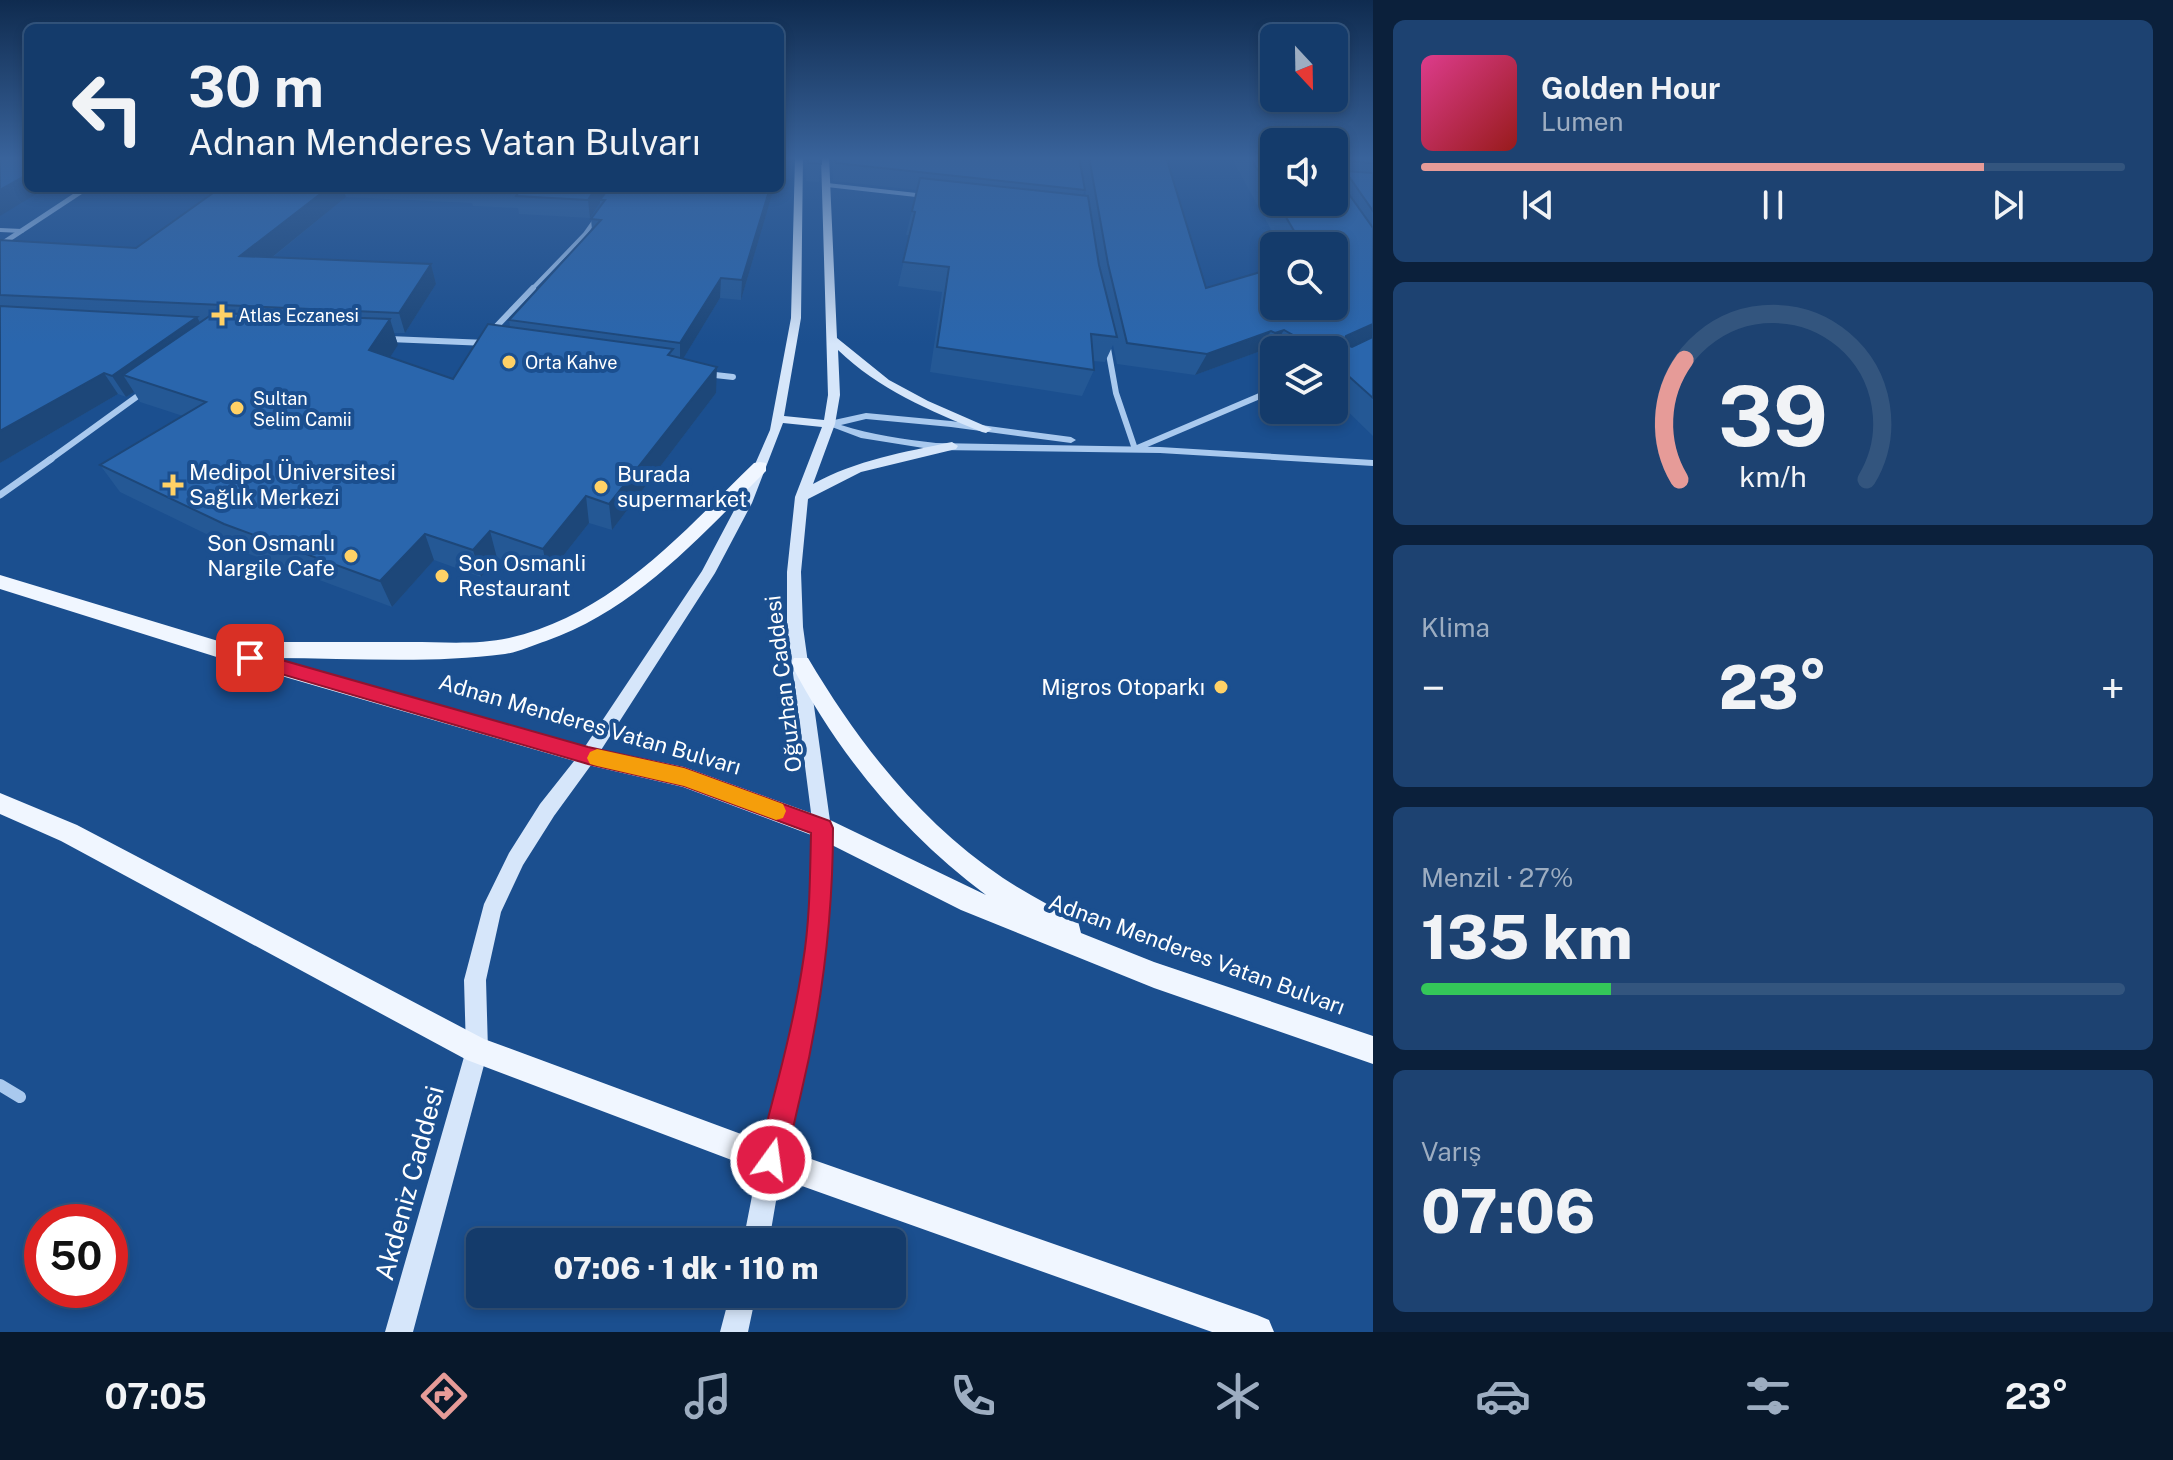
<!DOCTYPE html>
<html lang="tr">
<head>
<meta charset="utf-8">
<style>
  :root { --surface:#143b6b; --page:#1d4271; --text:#f1f3f6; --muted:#9dadc1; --line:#33557e; --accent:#e69b98 }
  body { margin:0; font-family:"Public Sans",sans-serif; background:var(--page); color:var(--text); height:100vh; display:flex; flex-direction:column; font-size:30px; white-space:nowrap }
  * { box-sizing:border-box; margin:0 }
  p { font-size:26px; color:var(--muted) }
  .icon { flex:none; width:44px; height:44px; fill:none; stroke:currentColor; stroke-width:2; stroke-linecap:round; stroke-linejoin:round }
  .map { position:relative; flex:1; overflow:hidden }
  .side { display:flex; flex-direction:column; gap:20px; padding:20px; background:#0b203b; width:800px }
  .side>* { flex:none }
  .top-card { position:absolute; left:24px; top:24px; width:760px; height:168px; border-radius:12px; box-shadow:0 4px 12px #0003,0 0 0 2px var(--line); background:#143b6b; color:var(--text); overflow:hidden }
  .needle { width:52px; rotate:158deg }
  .tools { position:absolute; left:1260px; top:24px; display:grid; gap:16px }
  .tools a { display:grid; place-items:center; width:88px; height:88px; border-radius:12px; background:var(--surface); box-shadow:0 4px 12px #0003,0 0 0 2px var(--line); font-size:40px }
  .speed { position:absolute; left:24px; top:1204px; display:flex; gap:16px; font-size:40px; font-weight:700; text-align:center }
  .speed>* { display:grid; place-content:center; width:104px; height:104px; border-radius:50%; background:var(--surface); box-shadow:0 4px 12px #0003,0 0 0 2px var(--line); line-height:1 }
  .speed .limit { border:12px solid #d22; background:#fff; color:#111 }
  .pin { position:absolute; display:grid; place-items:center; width:68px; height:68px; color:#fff; margin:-34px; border-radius:16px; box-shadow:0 4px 12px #0006 }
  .me { position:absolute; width:88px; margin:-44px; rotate:14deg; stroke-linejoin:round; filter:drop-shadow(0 0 6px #0008) }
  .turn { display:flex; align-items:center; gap:28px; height:168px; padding:0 32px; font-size:36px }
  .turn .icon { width:104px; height:104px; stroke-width:2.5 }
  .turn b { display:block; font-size:56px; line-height:68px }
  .big { font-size:60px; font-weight:800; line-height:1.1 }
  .side .card { flex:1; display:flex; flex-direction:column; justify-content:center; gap:12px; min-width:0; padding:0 28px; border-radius:12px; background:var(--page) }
  .side .dial { align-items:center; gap:0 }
  .dial svg { height:208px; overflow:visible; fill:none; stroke:var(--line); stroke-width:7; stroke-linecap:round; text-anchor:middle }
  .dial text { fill:var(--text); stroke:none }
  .song { display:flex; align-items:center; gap:24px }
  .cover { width:96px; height:96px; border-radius:12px; background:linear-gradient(135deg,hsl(330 70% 55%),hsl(0 70% 35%)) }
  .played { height:8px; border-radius:4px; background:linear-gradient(90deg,var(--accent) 80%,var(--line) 80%) }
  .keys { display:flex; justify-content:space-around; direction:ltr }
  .heat { display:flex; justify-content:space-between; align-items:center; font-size:44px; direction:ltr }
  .charge { height:12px; border-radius:6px; background:linear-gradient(90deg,#34c759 27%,var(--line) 0) }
  .trip { position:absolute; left:466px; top:1228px; width:440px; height:80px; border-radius:12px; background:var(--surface); box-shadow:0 4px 12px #0003,0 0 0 2px var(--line); font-weight:800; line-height:80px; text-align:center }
  .menu { display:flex; height:128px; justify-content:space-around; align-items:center; background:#08182b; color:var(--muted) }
  .menu .icon { width:56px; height:56px }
  .menu .selected { color:var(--accent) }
  .menu b { font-size:36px; color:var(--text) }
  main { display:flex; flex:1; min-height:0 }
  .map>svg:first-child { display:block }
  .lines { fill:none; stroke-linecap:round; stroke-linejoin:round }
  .minor-far3 { stroke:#a9c9ee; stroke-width:4 }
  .minor-far2 { stroke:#a9c9ee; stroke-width:6 }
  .minor-far1 { stroke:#a9c9ee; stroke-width:7 }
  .minor { stroke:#a9c9ee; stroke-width:12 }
  .tertiary { fill:#a9c9ee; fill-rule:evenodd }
  .secondary { fill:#d6e6fa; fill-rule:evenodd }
  .primary { fill:#f0f6ff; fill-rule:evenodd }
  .wall { fill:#245895; fill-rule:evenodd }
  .shaded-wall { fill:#1d4779 }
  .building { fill:#2a66ad; stroke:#1d4779; stroke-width:2 }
  .route { fill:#e11d48; stroke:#92132f; stroke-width:2 }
  .slow { fill:#f59e0b }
  .poi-dot { fill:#ffd166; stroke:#1b4f8f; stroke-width:3 }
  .labels { text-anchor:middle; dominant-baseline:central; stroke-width:8; stroke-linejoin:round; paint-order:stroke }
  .far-poi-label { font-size:18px; fill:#fff; stroke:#1b4f8f; text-anchor:start }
  .poi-label { font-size:22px; fill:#fff; stroke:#1b4f8f; text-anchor:start }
  .street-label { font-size:22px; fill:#fff; stroke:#1b4f8f }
  .near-street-label { font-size:26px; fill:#fff; stroke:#1b4f8f }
</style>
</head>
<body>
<main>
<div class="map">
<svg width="1373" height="1332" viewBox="0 0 1373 1332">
  <rect width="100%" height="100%" fill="#1b4f8f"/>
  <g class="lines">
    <path class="minor-far3" d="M827,185L925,196
      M0,230L22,231
      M531,290L585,234L597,217"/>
    <path class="minor-far2" d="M490,333L533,288
      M389,339L487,343
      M1107,343L1116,393L1135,449L1274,390
      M706,374L733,377
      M48,461L146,390"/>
    <path class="minor-far1" d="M0,495L51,459"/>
    <path class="minor" d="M0,1085L20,1097"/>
    <path class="tertiary" d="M82,188H91L0,248V242Z
      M866,413L951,421L1071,437L1076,440L1071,443L951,427L866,419L841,425C872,435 903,439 936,443L1160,447L1373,460V466L1160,453L936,450L861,438L824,424L825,422Z"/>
    <path class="secondary" d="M795,157H803L801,318L784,416L824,420L828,395L821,157H829L837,338L889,380L928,401L992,429L986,433L982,432C930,411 878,389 838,350L840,395L835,424L813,484C856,460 905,452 952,442L958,446L956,449L861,472L808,499L801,572L803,627L831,828L828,936L819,1002L783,1160L769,1242H743L759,1160L797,1002L808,936L813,828L787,627V572L795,497L822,427L783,423L752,503L715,573L594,761L554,816L523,865L501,912L486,980L488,1050L413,1332H385L466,1050L464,980L484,904L509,853L540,804L582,751L702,571L738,503L770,430L791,318Z
      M730,1294H756L748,1332H720Z"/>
    <path class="primary" d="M760,462L766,463V471C699,537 637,609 546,641C533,645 519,652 505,654C430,664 350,658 273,658L588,747L684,767L830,820L986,895C903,833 839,755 791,664L794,658H808C859,744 920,822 1003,878C1027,894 1053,907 1078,921L1081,933L1154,962L1373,1036V1064L1154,988L961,910L814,836L683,787L588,765L223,659L0,589V575L238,647L246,642C301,642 356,642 411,642C442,642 478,645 509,638C611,615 682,533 754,463Z
      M0,793L77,825L484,1039L771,1145L1257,1315L1269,1320L1274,1332H1212L771,1175L467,1060L61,841L0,814Z"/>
  </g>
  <path class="wall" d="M780,157H793L791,180L780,179Z
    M805,157H821L819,182L806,181Z
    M832,157H1079L1085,190L1083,195L1086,196L1080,157H1166L1206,288L1274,306L1334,246H1280L1231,157H1274V202H1334V157H1373V436L1334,398V350H1274V353L1271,351L1262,354L1258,352L1195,375L1117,364L1113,345L1105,362L1093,361L1094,370L1082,396L930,372L942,292L898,286L910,235H906L917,190L833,181Z
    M220,188H774L741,300L720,298L683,359L716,393L612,530L589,523L548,575L497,558L481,577L434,560L392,607L241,551L120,492L100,465L183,416L140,402L134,392L126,397L118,394L0,463V240L136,248ZM346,197L472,203L473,206L518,208L519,214L590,218L600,203L601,207L591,219L592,230L509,320L510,327L453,379L390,357L398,345L394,333H405L436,284L431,264L272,258Z"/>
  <path class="shaded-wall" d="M28,174V188H46L0,216V190Z
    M328,188H343L346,197L249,276L240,256Z
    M596,188H611L600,200V203L590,218L588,200Z
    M770,188H774L741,300L742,280Z
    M431,264L436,284L405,333L399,313Z
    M721,278L720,298L680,364V343Z
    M197,317L208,338L123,375L134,392L126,397L112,376Z
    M390,319L398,345L378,376L369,350Z
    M1373,324V336L1371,338L1334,355L1346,336Z
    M1284,330L1271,351L1262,354L1275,333Z
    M1271,331L1258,352L1195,375L1207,354Z
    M717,367L716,393L612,530L609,504Z
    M104,373L118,394L0,463V431Z
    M586,496L589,523L548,575L543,549Z
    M490,531L497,558L481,577L473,550Z
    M425,534L434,560L392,607L380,581Z"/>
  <path class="building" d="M0,157H28V174L0,190Z
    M780,157H793V162L780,161Z
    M808,157H821V164L808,163Z
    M835,157H1079L1085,190L836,163Z
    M1089,157H1166L1206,288L1274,268V306H1334V246H1303L1277,202H1334V157H1373V163L1345,161L1340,166L1345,171L1373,173V211L1350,178L1342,177L1341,183L1373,228V324L1346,336L1344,344L1352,347L1373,337V398L1334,363V350H1320L1284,330L1275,333L1271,331L1207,354L1127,343L1108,264Z
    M1250,157H1274V197Z
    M920,178L1088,196L1099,265L1117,337L1091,334L1094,370L937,347L949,267L903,262L915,212L912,211Z
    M220,188H328L240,256L431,264L399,313L0,295V240L136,248Z
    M488,188H596L588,200L516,196L520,190Z
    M609,188H770L742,280L721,278L680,343L509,320L601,220L591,219L605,200H600Z
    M0,306L197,317L112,376L104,373L0,431Z
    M214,313L390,319L369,350L453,379L488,324L673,349L668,355L717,367L609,504L586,496L543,549L490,531L473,550L425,534L380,581L224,524L100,465L206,402L123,375Z"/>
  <linearGradient id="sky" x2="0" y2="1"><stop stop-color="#0f2b4f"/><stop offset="0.46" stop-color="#39639b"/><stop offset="1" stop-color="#39639b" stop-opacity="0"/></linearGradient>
  <rect width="1373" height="344" fill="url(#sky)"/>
  <path class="route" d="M250,651L588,747L684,768L830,821L833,828C833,921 822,1007 800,1098C794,1122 790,1147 781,1170L771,1174L761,1170L757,1160C774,1095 793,1029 803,962C810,920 810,876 811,833L684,786L588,764L244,663L241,658Z"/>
  <path class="slow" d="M597,749L684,768L783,804L786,811L783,818L776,820L684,786L597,766L590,764L587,758L590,752Z"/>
  <g class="poi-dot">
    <path d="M218 303h8v8h8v8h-8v8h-8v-8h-8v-8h8z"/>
    <circle cx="509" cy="362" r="8"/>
    <circle cx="237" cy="408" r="8"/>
    <path d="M169 473h8v8h8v8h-8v8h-8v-8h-8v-8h8z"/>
    <circle cx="601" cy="487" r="8"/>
    <circle cx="351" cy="556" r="8"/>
    <circle cx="442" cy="576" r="8"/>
    <circle cx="1221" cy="687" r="8"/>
  </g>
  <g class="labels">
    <g class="far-poi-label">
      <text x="238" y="315">Atlas Eczanesi</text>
      <text x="525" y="362">Orta Kahve</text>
      <text x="253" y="398">Sultan<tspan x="253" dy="21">Selim Camii</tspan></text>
    </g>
    <g class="poi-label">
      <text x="189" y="472">Medipol Üniversitesi<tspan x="189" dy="25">Sağlık Merkezi</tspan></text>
      <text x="617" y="474">Burada<tspan x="617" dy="25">supermarket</tspan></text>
      <text x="335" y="543" text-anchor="end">Son Osmanlı<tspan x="335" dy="25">Nargile Cafe</tspan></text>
      <text x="458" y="563">Son Osmanli<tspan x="458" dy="25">Restaurant</tspan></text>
      <text x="1205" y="687" text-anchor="end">Migros Otoparkı</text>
    </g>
    <g class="street-label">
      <text transform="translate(783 684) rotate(-97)">Oğuzhan Caddesi</text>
      <text transform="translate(590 724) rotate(16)">Adnan Menderes Vatan Bulvarı</text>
      <text transform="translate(1197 954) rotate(20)">Adnan Menderes Vatan Bulvarı</text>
    </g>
    <g class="near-street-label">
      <text transform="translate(409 1183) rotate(-75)">Akdeniz Caddesi</text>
    </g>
  </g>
</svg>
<div class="tools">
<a><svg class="needle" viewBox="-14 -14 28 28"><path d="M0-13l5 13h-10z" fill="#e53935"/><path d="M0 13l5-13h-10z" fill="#9dadc1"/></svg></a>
<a><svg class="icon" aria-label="sound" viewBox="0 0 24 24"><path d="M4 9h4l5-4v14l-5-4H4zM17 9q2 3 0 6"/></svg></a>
<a><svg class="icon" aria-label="search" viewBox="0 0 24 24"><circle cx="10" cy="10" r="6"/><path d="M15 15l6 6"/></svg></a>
<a><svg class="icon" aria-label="layers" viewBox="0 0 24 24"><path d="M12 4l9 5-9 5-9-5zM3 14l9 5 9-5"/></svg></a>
</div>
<div class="speed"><div class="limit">50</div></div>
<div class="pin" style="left:250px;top:658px;background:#d93025"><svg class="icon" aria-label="arrive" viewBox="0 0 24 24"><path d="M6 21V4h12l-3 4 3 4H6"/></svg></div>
<svg class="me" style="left:771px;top:1160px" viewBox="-20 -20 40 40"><circle r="17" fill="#e11d48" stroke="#fff" stroke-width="3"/><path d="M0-11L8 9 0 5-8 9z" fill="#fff"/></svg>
<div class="trip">07:06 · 1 dk · 110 m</div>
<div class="top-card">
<div class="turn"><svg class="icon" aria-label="left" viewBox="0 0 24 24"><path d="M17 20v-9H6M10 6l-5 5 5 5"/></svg><div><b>30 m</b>Adnan Menderes Vatan Bulvarı</div></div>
</div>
</div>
<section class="side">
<div class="card">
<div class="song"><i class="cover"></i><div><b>Golden Hour</b><p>Lumen</p></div></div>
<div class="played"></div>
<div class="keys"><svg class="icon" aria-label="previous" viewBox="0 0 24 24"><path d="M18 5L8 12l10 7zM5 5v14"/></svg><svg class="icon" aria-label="pause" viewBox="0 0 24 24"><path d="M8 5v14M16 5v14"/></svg><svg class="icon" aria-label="next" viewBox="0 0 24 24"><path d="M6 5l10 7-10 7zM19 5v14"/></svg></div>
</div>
<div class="card dial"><svg viewBox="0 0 100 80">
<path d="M14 69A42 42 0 1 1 86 69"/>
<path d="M14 69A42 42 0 0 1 16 23" stroke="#e69b98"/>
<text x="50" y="56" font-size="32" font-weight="700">39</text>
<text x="50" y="72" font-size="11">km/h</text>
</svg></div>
<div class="card"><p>Klima</p>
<div class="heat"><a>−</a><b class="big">23°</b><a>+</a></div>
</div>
<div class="card"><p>Menzil · 27%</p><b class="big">135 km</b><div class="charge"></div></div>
<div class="card"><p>Varış</p><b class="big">07:06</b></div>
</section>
</main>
<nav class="menu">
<b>07:05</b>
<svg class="icon selected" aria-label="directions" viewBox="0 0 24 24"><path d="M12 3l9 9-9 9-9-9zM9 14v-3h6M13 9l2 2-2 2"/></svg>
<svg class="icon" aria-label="music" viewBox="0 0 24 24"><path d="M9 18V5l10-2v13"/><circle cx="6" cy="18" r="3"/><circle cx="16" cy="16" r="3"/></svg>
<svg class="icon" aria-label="phone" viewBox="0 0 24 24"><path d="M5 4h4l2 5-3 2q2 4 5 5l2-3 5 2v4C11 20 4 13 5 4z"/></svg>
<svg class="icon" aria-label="climate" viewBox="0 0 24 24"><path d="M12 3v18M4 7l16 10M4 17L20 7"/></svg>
<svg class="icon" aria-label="car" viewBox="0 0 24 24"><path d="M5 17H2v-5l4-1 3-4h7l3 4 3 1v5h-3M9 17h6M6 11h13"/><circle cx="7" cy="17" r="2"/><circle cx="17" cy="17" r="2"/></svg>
<svg class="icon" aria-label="filters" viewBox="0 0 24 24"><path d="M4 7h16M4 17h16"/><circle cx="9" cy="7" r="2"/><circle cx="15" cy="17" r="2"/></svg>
<b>23°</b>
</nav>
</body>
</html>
